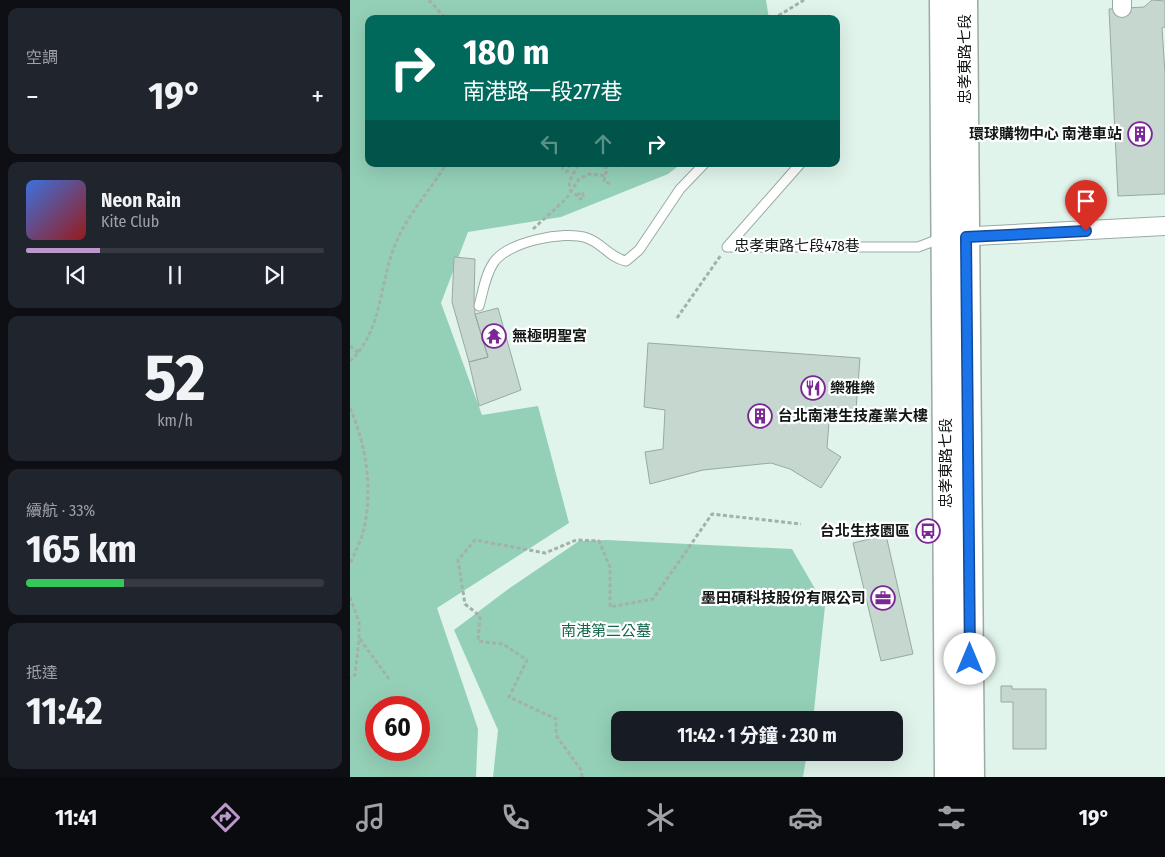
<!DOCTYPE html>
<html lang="zh-TW">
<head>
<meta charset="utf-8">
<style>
  :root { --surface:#171b24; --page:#20242c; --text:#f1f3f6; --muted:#9ea1a6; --line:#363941; --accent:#bc97cb }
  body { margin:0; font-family:"Fira Sans Condensed","Noto Sans TC",sans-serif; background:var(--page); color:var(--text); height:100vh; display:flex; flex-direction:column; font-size:19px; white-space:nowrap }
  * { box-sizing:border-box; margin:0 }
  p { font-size:16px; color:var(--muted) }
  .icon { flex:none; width:28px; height:28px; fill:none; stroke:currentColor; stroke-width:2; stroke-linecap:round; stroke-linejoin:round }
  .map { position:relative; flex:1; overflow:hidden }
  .sheet { display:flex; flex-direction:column; gap:8px; padding:8px; background:#0d0f14; width:350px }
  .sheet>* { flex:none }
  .top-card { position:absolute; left:15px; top:15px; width:475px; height:152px; border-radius:10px; box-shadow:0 5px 20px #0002; background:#00695c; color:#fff; overflow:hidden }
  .speed { position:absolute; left:15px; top:696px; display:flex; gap:10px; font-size:25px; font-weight:700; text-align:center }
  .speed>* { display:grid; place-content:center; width:65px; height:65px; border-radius:50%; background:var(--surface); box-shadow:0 5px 20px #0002; line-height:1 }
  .speed .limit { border:8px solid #d22; background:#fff; color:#111 }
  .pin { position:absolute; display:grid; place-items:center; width:42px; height:42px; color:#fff; margin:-51px -21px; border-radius:50% 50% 50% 0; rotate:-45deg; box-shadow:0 0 5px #0007 }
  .pin .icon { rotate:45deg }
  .me { position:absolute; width:55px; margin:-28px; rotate:0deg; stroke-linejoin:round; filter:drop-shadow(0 0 4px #0008) }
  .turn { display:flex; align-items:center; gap:18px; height:105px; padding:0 15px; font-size:22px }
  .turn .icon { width:65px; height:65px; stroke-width:2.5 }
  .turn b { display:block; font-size:35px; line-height:42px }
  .lanes { display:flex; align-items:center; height:48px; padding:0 15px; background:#0003; justify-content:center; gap:25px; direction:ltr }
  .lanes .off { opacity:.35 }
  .big { font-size:38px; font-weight:700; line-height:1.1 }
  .sheet .tile { flex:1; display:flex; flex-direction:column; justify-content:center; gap:8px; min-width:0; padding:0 18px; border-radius:10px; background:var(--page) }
  .sheet .dial { align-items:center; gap:0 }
  .dial b { font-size:65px; line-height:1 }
  .song { display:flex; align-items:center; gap:15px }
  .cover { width:60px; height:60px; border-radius:8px; background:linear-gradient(135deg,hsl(220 70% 55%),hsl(0 70% 35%)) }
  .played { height:5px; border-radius:2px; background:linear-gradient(90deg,var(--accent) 25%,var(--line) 25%) }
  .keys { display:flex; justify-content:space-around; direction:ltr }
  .heat { display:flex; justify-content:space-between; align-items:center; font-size:28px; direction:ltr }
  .charge { height:8px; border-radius:4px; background:linear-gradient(90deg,#34c759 33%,var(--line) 0) }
  .trip { position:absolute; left:261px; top:711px; width:292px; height:50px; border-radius:10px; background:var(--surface); box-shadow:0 5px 20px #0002; font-weight:700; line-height:50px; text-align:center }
  .dock { display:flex; height:80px; justify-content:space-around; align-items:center; background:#090b0e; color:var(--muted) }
  .dock .icon { width:35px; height:35px }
  .dock .current { color:var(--accent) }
  .dock b { font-size:22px; color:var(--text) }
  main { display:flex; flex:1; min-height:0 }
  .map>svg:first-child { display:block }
  .green { fill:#94d0b7; fill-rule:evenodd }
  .building { fill:#c5d7cf; stroke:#98a9a1 }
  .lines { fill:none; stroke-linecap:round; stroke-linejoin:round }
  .lane-casing { stroke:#99aba3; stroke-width:11 }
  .street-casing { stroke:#99aba3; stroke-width:20 }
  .primary-casing { stroke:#99aba3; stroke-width:29 }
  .path { stroke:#a2b1aa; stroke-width:3; stroke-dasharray:4 2.5; stroke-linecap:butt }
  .lane { stroke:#fff; stroke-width:9 }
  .street { stroke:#fff; stroke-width:18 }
  .primary { stroke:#fff; stroke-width:26 }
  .route-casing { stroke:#114b97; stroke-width:12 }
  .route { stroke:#1a73e8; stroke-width:9 }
  .labels { text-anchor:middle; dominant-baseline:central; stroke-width:4.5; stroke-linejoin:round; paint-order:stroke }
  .street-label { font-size:15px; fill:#121815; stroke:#fff }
  .poi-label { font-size:15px; font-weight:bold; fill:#121815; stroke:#fff; text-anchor:end }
  .park-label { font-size:15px; fill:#15654c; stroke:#fff }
</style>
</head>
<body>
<main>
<section class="sheet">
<div class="tile"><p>空調</p>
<div class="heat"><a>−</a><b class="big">19°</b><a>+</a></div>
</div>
<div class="tile">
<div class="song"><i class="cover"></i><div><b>Neon Rain</b><p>Kite Club</p></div></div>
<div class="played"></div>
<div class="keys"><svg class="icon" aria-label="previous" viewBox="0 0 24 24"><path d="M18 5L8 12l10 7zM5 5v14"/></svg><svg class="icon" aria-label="pause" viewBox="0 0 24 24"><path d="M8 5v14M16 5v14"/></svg><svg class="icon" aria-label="next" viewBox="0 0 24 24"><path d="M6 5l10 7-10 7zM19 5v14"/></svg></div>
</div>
<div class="tile dial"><b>52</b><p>km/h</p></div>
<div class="tile"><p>續航 · 33%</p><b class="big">165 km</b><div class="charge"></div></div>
<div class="tile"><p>抵達</p><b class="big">11:42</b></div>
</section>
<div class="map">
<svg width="815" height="777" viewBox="0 0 815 777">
  <rect width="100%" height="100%" fill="#e1f4eb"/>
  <path class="green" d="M0,0H416L419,19H19V164H331L318,174L211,217L118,232L91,303L132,415L188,406L219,523L87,608L128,729L126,777H0ZM26,708H69V750H26Z
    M257,540L442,549L475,606L463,720H270V752L457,753L453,777H143L148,730L104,630L157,590L229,541Z"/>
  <path class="building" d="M802,0L815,1V27L812,28L815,73V194L768,196L759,9L794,7Z
    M104,257L125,259L124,301L125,314L138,357L119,362L102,302Z
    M148,308L171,390L129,406L119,362L138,357L125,314Z
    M298,343L510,358L505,422H479L477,448L491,457L471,488L440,469L421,463L353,470L300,484L295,452L313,449L315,410L294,407Z
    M536,535L563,654L531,661L503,543Z
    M651,686H662V689H696V749H663V702H651Z"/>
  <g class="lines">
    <g class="lane-casing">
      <path id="lane" d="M377,247H568L592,238
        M377,247L450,164
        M129,306C133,292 135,275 144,262C158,242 214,230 237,238C252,243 260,258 276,261L289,250L330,189L354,164"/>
    </g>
    <g class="street-casing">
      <path id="street" d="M772,0V8
        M607,237L815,226"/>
    </g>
    <g class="primary-casing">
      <path id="primary" d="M593,0L598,777
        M614,0L621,777"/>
    </g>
    <path class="path" d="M79,0L96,19
      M423,19L454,0
      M248,164L250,166L257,168L254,181L261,184
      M265,164L268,168
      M212.5 168a3.5 3.5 0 1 1 7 0a3.5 3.5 0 1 1-7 0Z
      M227,195L232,192L234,197L230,199C227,195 224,194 221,191C215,184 226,170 229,164
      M183,229L216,199L229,179L239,174L256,176
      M327,318L371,255
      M0,346L9,353
      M0,361C33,331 29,283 45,245C57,215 80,191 96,164
      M0,408C16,445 23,488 14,528C11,541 5,552 0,564
      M0,597L9,622V639L5,675L0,678
      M10,639L39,679
      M232,777L231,770L206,735V719L159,697L177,660L153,644L128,641L130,616L115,604L108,560L125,540L195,553L226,540L249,541L260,567V607L303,599L362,514L451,524"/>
    <use href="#lane" class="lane"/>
    <use href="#street" class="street"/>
    <use href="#primary" class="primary"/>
  </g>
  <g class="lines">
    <g class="route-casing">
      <path id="route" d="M620,659L616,237L736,231"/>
    </g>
    <use href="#route" class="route"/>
  </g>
  <defs>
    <g id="building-ring" transform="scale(1.25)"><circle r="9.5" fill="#fff" stroke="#7b2796" stroke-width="1.5"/><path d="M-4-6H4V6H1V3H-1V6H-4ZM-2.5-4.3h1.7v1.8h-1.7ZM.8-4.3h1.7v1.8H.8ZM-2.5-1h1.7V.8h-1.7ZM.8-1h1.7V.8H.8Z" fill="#7b2796"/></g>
    <g id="temple-ring" transform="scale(1.25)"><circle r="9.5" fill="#fff" stroke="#7b2796" stroke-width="1.5"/><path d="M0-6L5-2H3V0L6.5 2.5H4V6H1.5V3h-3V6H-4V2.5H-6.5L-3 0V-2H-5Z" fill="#7b2796"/></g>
    <g id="restaurant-ring" transform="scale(1.25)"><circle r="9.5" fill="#fff" stroke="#7b2796" stroke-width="1.5"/><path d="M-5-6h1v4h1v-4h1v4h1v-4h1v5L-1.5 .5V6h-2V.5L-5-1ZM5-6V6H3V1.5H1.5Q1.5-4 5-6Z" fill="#7b2796"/></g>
    <g id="bus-ring" transform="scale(1.25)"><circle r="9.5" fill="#fff" stroke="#7b2796" stroke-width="1.5"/><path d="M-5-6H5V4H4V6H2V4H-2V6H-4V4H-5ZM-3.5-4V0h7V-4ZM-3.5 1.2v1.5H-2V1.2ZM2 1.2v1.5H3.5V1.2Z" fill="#7b2796"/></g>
    <g id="office-ring" transform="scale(1.25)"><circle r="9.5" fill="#fff" stroke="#7b2796" stroke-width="1.5"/><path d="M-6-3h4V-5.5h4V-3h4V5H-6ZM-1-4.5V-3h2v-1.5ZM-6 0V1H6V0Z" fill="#7b2796"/></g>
  </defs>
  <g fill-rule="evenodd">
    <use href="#building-ring" x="790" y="134"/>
    <use href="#temple-ring" x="144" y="336"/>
    <use href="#restaurant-ring" x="463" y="388"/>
    <use href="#building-ring" x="410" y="416"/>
    <use href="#bus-ring" x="578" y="531"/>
    <use href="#office-ring" x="533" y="598"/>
  </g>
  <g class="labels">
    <g class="street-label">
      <text transform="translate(615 59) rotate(-90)">忠孝東路七段</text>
      <text x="447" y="246">忠孝東路七段478巷</text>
      <text transform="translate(596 463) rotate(-90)">忠孝東路七段</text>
    </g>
    <g class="poi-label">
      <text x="772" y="134">環球購物中心 南港車站</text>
      <text x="162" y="336" text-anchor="start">無極明聖宮</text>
      <text x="480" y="388" text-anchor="start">樂雅樂</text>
      <text x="428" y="416" text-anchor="start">台北南港生技產業大樓</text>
      <text x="560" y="531">台北生技園區</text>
      <text x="516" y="598">墨田碩科技股份有限公司</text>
    </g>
    <g class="park-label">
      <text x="256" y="631">南港第二公墓</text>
    </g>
  </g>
</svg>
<div class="speed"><div class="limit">60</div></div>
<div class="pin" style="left:736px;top:231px;background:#d93025"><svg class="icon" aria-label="arrive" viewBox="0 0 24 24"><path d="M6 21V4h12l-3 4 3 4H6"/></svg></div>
<svg class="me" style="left:620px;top:659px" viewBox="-20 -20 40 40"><circle r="19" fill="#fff"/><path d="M0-13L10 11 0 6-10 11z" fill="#1a73e8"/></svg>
<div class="trip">11:42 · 1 分鐘 · 230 m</div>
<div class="top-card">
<div class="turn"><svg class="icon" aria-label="right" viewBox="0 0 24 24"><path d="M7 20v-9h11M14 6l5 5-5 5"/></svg><div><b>180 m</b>南港路一段277巷</div></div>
<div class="lanes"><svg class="icon off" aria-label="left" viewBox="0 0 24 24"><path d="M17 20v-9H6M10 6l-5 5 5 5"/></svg><svg class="icon off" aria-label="ahead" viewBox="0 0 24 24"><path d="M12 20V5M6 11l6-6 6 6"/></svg><svg class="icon" aria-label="right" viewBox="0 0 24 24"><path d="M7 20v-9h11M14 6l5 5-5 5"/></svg></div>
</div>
</div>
</main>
<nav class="dock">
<b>11:41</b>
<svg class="icon current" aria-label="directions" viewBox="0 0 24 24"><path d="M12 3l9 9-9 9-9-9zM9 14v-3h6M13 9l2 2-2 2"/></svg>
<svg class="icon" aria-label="music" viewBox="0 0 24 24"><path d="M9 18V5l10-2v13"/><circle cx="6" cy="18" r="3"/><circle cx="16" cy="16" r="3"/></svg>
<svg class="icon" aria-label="phone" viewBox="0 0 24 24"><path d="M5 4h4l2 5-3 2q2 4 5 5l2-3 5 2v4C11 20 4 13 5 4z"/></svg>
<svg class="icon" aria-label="climate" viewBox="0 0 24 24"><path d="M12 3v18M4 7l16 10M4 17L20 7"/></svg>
<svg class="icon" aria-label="car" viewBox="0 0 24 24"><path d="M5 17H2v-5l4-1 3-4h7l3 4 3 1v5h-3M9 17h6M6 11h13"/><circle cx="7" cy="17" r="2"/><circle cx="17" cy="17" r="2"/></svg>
<svg class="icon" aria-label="filters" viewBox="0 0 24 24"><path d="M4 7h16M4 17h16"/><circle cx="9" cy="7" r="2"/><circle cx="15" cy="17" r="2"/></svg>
<b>19°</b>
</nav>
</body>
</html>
